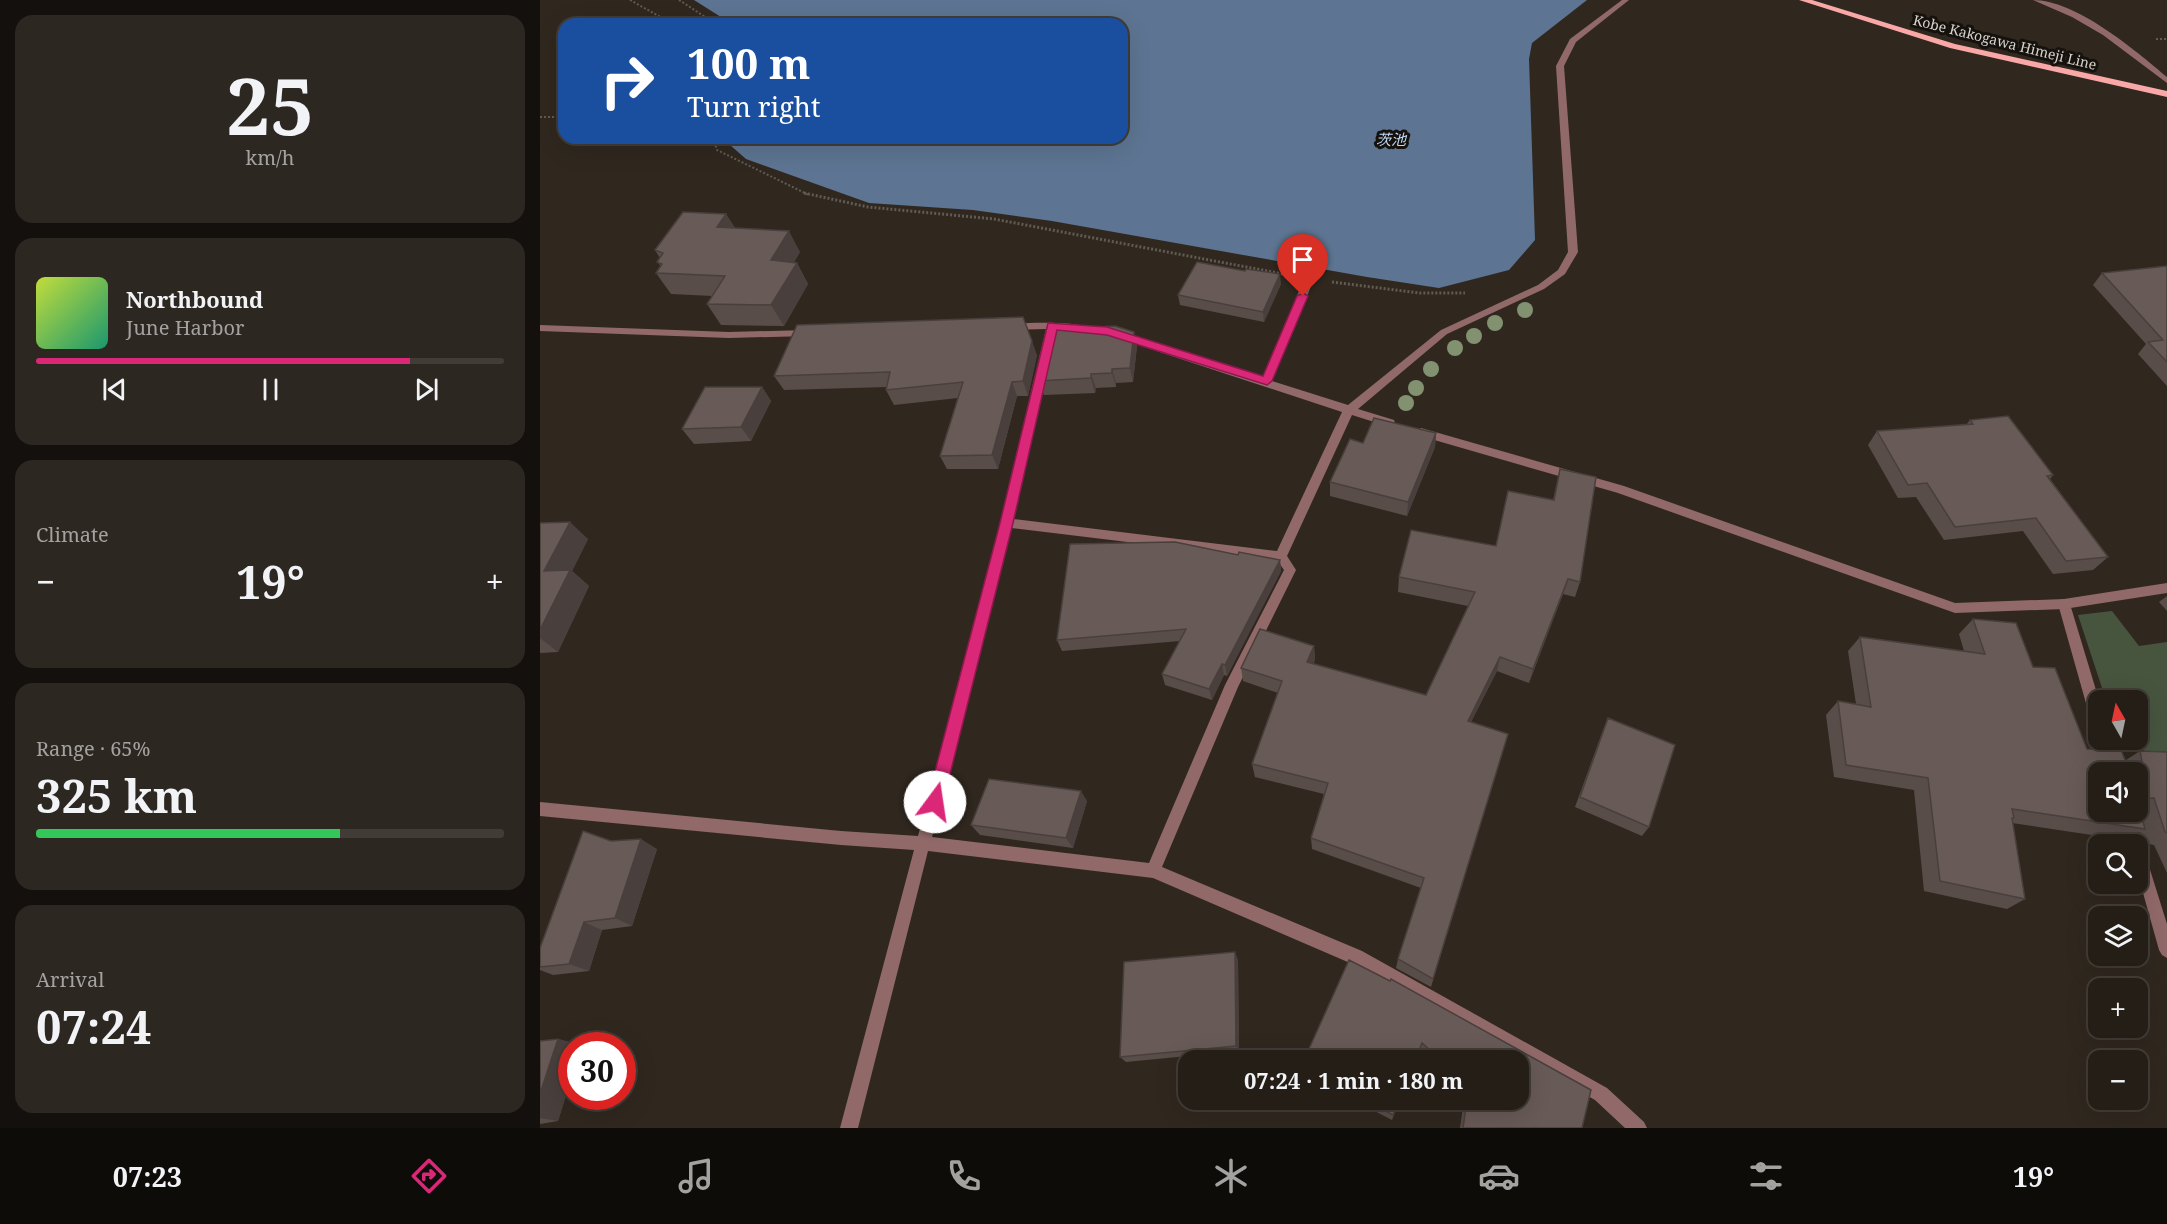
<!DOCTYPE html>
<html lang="en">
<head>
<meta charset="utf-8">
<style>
  :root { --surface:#241e17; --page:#2c2720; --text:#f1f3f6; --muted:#a3a2a1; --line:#413c36; --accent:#db2777 }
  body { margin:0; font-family:"Noto Serif","Noto Sans JP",serif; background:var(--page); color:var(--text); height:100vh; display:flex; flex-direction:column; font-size:22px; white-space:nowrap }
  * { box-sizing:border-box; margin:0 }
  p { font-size:20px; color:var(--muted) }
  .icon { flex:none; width:33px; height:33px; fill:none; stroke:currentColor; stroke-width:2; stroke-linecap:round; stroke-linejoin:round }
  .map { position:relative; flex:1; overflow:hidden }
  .sheet { display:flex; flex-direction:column; gap:15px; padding:15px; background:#14100d; width:540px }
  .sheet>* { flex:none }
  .hud { position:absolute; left:18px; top:18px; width:570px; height:126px; border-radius:18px; box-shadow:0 6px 24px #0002,0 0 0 2px var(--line); background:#1a4fa0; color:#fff; overflow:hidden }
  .needle { width:39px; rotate:351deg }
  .tools { position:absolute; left:1548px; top:690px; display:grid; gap:12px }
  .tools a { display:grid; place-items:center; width:60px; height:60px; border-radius:12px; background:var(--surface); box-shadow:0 6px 24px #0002,0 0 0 2px var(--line); font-size:30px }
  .speed { position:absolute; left:18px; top:1032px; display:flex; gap:12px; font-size:30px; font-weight:700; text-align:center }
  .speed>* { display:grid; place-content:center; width:78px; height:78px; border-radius:50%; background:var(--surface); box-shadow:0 6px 24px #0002,0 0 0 2px var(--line); line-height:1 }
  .speed .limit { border:9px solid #d22; background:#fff; color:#111 }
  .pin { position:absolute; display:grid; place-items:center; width:51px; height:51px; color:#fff; margin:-62px -26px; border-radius:50% 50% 50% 0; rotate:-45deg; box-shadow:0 0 6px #0007 }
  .pin .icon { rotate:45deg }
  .me { position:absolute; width:66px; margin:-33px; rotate:14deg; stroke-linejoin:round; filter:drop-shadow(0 0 4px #0008) }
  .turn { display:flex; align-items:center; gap:21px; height:126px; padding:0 30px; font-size:27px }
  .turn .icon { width:78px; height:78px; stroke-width:2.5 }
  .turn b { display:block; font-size:42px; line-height:51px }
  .big { font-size:45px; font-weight:700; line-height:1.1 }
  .sheet .card { flex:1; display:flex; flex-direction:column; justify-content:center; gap:9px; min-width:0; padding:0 21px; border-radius:18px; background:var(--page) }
  .sheet .dial { align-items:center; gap:0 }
  .dial b { font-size:78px; line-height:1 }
  .song { display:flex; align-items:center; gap:18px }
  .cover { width:72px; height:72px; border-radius:9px; background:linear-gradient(135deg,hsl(70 70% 55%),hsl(160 70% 35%)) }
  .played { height:6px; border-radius:3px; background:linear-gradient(90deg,var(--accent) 80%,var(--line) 80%) }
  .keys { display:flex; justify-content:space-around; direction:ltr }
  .heat { display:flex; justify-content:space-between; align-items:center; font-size:33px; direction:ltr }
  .charge { height:9px; border-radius:4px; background:linear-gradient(90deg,#34c759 65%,var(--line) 0) }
  .trip { position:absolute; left:638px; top:1050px; width:351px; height:60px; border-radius:18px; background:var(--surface); box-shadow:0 6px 24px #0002,0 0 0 2px var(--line); font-weight:700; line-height:60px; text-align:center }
  .tabs { display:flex; height:96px; justify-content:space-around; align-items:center; background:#0e0c09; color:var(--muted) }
  .tabs .icon { width:42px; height:42px }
  .tabs .on { color:var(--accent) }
  .tabs b { font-size:27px; color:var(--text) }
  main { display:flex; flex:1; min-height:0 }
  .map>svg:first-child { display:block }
  .green { fill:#47553f }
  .water { fill:#5d7592 }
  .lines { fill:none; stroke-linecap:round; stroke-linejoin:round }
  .path-far1 { stroke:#625b53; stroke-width:2; stroke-dasharray:2 2; stroke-linecap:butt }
  .path { stroke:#625b53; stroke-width:3; stroke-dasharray:2 2; stroke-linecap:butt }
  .lane { fill:#916969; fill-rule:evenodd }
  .street { fill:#916969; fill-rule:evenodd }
  .primary { fill:#f9a8a7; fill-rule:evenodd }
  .tree { fill:#829270 }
  .wall { fill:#594d4a; fill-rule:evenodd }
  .shaded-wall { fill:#493f3c }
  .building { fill:#685a56; stroke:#493f3c; stroke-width:1.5 }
  .route { fill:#db2777; stroke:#8e194d; stroke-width:1.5 }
  .labels { text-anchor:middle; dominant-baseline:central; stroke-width:6; stroke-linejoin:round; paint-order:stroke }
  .far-street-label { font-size:14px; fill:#d7d2cc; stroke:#15110d }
  .far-water-label { font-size:15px; font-style:italic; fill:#c0daf8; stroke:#15110d }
</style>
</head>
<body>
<main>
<section class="sheet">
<div class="card dial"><b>25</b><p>km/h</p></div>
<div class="card">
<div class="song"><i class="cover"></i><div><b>Northbound</b><p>June Harbor</p></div></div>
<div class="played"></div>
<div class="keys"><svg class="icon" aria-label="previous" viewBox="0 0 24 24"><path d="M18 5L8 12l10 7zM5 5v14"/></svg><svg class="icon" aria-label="pause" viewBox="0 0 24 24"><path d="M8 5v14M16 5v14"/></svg><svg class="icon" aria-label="next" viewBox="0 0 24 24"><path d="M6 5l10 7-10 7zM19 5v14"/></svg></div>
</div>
<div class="card"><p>Climate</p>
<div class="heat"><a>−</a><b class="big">19°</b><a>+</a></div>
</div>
<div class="card"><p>Range · 65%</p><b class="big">325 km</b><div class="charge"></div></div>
<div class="card"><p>Arrival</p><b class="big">07:24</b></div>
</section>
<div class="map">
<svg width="1627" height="1128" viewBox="0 0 1627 1128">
  <rect width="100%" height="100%" fill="#30281f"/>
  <path class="green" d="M1572,611L1599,646L1627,642V757L1615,756L1583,740H1598V700H1566L1538,615Z"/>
  <path class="water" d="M154,0H1047L992,43L989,59L995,240L969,270L899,288L827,277L512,221L433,210L329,203L206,159L190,145L187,138H582V24H192Z"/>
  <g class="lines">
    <path class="path-far1" d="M90,0L133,24
      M139,0L176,24
      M1616,39H1627
      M0,117H24
      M173,138L177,150L269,195"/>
    <path class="path" d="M264,193L328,207L454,219L743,274
      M792,282L880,293H925"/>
    <path class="lane" d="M1524,599L1528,600L1530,604L1559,700L1558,727L1553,725L1551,721L1518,604L1520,600Z
      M1558,737V740H1571L1581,772H1567L1557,740Z
      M1578,812H1592L1627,924V958L1622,955L1619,950L1598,875V844H1588Z"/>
    <path class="street" d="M1082,0H1089L1036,42L1024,66L1038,252L1025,274L1004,289L907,334L818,409L854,420L855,423L854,426L850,427L812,415L747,556L756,570L698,687L622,867L822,951L1067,1088L1104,1122L1107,1128H1085L1055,1100L810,963L613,878L388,851L318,1128H300L374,850L301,845L0,816V802L301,831L378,836L460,523L506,329L471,330L466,327L468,325C482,322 542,321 552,329L547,332L516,330L473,519L737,551L802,412L577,338V334H585L723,378L764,279L766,277H772L774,279L732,381L808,405L901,330L998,285L1018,270L1028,252L1016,66L1030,39ZM471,528L737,560L744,570L685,685L609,863L392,837Z
      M1493,0C1536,0 1595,50 1627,77V83L1563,35L1532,17Z
      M0,325L189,332L268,330L273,333L268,336L189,338L0,331Z
      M881,428L1084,486L1415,603L1524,599L1627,583V593L1524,609L1415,613L1078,493L877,435L876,432Z"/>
    <path class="primary" d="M1259,0H1272L1415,44L1627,91V97L1410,48Z"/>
  </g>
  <g class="tree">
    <circle cx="985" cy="310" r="8"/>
    <circle cx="955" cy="323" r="8"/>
    <circle cx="934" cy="336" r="8"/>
    <circle cx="915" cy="348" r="8"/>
    <circle cx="891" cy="369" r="8"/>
    <circle cx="876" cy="388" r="8"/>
    <circle cx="866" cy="403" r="8"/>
  </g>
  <path class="wall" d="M186,214L195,228L260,252L254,262L257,263L268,284L244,326L181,325L167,304L172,296L131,294L116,273L121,266L117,262L120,258L115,250Z
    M1627,266V386L1598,354L1606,344L1553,285L1562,273Z
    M705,271L741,284L724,322L640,305L638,295Z
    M597,346L593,382L576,383V387L556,388L555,393L504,395L498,381Z
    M497,355L488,396H477L458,469H407L400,456L418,398L354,405L346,390L347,387L244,390L234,376Z
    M222,387L231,401L211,441L154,444L142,429Z
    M1430,420L1513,475L1510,479L1568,557L1553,570L1513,574L1483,531L1404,540L1376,497L1358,498L1328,445L1337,431L1426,425Z
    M896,433L895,447L867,516L790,496V482Z
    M1020,469L1040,582L1035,597L1023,594L989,683L957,671L931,722L968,734L891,987L856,968L858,959L881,888L772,849L771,838L784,794L715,777L712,764L738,693L703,681L701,668L774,646L775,660L773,664L886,695L928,606L858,592L859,577L956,546L1013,500Z
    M0,523L48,539L32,571L49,586L18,652L0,653Z
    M698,555L740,560L741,571L687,676L684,675L672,700L625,685L622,674L640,641L522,651L517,640Z
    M1627,596V611L1619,602Z
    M1433,619L1493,667L1547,749L1586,760L1600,751L1627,752V873L1614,845L1604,843L1600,832L1585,840L1472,823L1485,899L1467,909L1384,891L1374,790L1294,777L1286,715L1298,701L1316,704L1308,651L1320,637L1424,651L1419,634ZM1558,772H1598V812Z
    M1068,718L1109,827L1102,836L1035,807L1063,730Z
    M547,801L533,848L440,835L431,825Z
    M71,841L117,849L92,926L62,930L49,971L13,975L0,970V948Z
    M698,960L699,1051L586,1062L580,1057Z
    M809,960L850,981L851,979L1051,1090L1042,1128H920L924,1100H978V1060H891L879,1050L875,1060H764Z
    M18,1039L41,1045L32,1046V1076L18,1121L0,1124V1041Z
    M813,1100H860L852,1120Z"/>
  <path class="shaded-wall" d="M186,214L199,235L177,227Z
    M249,231L260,252L243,281L231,260Z
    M257,263L268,284L244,326L231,305Z
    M740,274L741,284L724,322L723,312Z
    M594,332L597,346L593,382L590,368Z
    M492,341L497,355L488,396L483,381Z
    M572,369L576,383V387L572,373Z
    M551,374L556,388L555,393L551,378Z
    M472,382L477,396L458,469L452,455Z
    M222,387L231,401L211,441L201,427Z
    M896,433L895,447L867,516L868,502Z
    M30,522L48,539L32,571L49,586L18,652L0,638L4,571Z
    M740,560L741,571L687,676L685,665Z
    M1028,579L1023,594L989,683L993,669Z
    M774,646L775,660L768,676L767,662Z
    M960,657L957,671L925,734L928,721Z
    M682,664L684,675L672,700L669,689Z
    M541,791L547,801L533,848L526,838Z
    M101,839L117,849L92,926L75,918Z
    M44,922L62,930L49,971L29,964Z
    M695,952L698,960L699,1051L696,1046Z
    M18,1039L41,1045L32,1046V1076L18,1121L0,1118V1094Z"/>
  <path class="building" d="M143,212L186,214L177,227L249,231L231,260L257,263L231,305L167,304L185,276L116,273L122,264L117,262L123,253L115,250Z
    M657,262L705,271L706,269L740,274L723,312L638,295Z
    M1627,266V362L1608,342L1623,340L1562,273Z
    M483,317L492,341L483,381L472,382L452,455L400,456L423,382L346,390L350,372L234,376L257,325Z
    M575,326L594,332L590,368L572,369V373L551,374V378L498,381L508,341L517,329Z
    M165,387H222L201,427L142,429Z
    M1468,416L1513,475L1507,476L1568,557L1526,561L1496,518L1415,527L1387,483L1368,485L1337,431L1433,424L1430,420Z
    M834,418L896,433L868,502L790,482L810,439L823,443Z
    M1020,469L1056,477L1040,582L1028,579L993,669L960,657L928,721L968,734L893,979L858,959L884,878L771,838L788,783L712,764L742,681L701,668L720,629L774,646L767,662L886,695L935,592L859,577L871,530L956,546L968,491L1014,500Z
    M30,522L4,571L30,570L0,630V523Z
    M635,542L698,555L699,552L740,560L685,665L682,664L669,689L622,674L646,629L517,640L530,544Z
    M1433,619L1476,623L1493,667L1515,668L1547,749L1581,750L1586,762L1602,761L1600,751L1627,752V833L1625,832L1614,798L1598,799V772H1558V812H1598V803L1605,829L1472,809L1474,818H1472L1485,899L1400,881L1388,778L1306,765L1298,701L1331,707L1320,637L1445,654Z
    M1068,718L1135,745L1109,827L1040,797Z
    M449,779L541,791L526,838L431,825Z
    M43,831L71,841L101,839L75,918L44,922L29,964L0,967V948Z
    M695,952L696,1046L580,1057L584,962Z
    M809,960L850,981L851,979L1051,1090L1042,1128H923L927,1100H978V1060H901L882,1043L875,1060H764Z
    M18,1039L0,1094V1041Z
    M824,1100H859L853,1115Z"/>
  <path class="route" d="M763,293L768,296L732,381L727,385L567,335L517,330L473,523L403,802L401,808L395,810L390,808L387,802L460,523L508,323L567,327L723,376L757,296Z"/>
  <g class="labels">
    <g class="far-street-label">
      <text transform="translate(1465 42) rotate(14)">Kobe Kakogawa Himeji Line</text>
    </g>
    <g class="far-water-label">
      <text x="851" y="139">茨池</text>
    </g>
  </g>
</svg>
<div class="tools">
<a><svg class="needle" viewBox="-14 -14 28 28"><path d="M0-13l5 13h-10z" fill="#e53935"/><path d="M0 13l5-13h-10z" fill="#a3a2a1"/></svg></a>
<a><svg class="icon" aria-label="sound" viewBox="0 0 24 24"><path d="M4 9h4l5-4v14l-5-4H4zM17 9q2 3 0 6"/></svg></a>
<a><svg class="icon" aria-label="search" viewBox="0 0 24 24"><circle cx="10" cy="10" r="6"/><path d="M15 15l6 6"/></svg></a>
<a><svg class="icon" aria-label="layers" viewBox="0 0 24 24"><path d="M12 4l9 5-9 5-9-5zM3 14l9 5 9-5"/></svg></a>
<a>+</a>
<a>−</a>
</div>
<div class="speed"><div class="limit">30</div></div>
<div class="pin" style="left:763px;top:296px;background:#d93025"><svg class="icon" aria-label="arrive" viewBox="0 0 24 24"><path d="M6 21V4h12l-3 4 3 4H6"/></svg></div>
<svg class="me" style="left:395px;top:802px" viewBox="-20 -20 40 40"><circle r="19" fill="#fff"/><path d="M0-13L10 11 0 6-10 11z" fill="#db2777"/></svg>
<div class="trip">07:24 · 1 min · 180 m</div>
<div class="hud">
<div class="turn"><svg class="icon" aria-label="right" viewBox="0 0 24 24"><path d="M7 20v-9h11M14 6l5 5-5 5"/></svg><div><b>100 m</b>Turn right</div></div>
</div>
</div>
</main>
<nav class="tabs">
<b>07:23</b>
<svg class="icon on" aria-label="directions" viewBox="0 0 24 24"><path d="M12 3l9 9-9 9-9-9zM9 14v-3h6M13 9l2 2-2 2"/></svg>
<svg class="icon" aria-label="music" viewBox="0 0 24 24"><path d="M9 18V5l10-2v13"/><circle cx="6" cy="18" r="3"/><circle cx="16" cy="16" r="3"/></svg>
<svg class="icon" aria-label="phone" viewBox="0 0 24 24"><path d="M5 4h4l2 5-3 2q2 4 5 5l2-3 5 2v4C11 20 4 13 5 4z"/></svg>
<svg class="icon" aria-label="climate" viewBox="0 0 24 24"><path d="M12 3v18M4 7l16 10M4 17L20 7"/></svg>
<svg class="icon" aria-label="car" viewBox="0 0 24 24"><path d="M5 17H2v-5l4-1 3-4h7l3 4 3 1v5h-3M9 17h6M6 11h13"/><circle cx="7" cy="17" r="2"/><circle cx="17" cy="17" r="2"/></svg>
<svg class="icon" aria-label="filters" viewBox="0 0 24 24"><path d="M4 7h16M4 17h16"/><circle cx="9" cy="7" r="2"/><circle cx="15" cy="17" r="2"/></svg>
<b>19°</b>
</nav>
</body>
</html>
